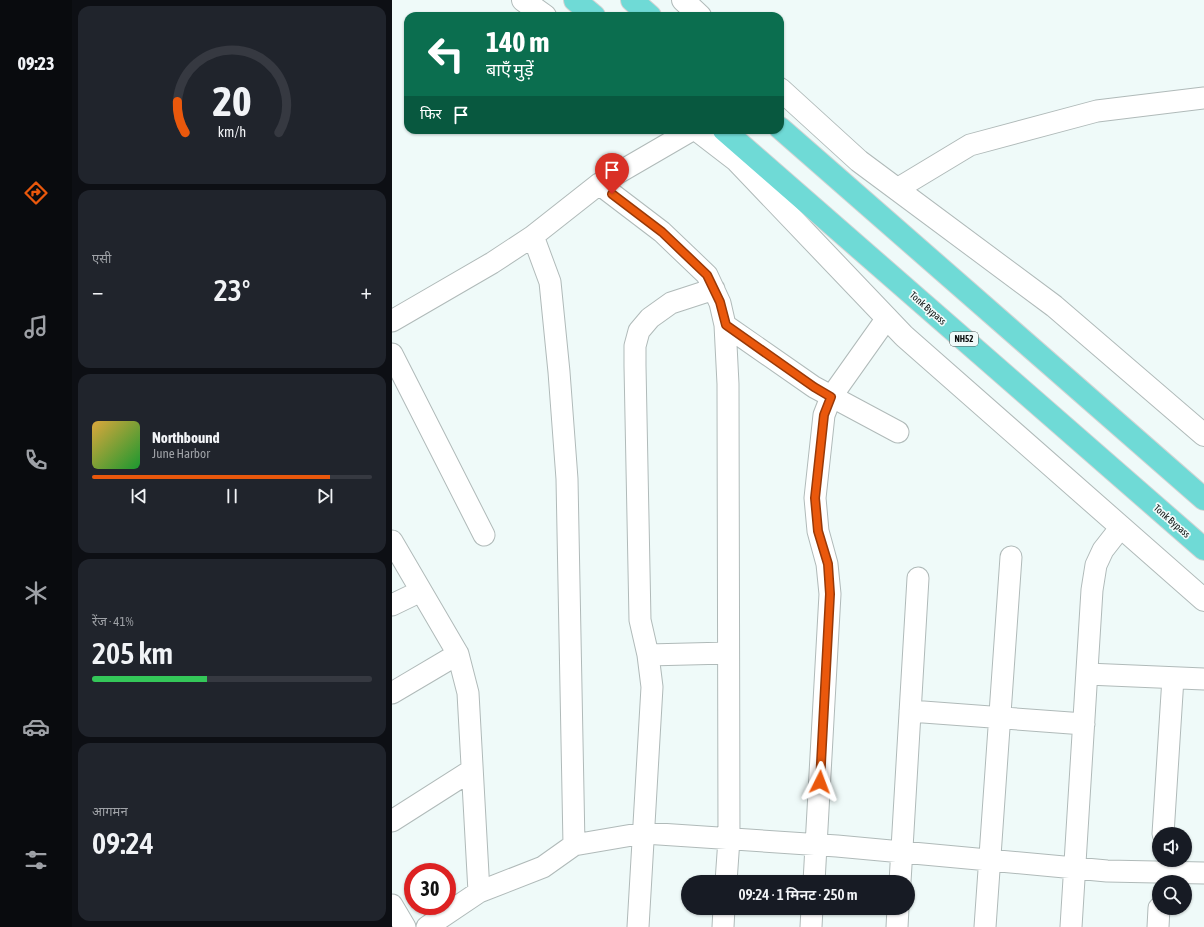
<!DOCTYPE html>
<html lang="hi">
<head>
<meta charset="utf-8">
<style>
  :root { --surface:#171b24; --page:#20242c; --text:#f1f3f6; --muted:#9ea1a6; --line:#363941; --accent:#ea580c }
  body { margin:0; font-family:"Asap Condensed","Noto Sans Devanagari",sans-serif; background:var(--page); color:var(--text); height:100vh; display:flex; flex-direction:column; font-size:15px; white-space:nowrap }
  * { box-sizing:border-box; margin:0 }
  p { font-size:13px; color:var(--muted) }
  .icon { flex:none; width:22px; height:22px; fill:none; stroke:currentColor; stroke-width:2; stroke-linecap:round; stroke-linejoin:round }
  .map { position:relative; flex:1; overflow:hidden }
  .details { display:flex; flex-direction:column; gap:6px; padding:6px; background:#0d0f14; width:320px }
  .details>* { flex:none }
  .guide { position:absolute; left:12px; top:12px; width:380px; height:122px; border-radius:12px; box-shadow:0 1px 3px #0004; background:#0b6e4f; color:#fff; overflow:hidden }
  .fabs { position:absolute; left:760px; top:827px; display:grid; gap:8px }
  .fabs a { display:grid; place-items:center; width:40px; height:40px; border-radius:50%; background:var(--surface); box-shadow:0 1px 3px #0004; font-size:20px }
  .speed { position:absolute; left:12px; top:863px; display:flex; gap:8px; font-size:20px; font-weight:700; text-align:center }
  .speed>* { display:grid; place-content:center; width:52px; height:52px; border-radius:50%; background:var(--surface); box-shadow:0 1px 3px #0004; line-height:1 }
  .speed .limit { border:6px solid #d22; background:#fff; color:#111 }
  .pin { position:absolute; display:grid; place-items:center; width:34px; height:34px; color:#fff; margin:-41px -17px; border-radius:50% 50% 50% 0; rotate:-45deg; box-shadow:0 0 4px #0007 }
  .pin .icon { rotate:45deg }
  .me { position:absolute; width:44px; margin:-22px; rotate:3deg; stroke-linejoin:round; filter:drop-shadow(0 0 3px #0008) }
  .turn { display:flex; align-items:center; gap:14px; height:84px; padding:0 16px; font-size:18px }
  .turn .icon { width:52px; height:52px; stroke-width:2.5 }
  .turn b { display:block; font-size:28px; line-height:34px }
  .then { display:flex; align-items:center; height:38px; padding:0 16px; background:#0003; gap:8px; font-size:15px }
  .big { font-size:30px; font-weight:600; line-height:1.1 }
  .details .widget { flex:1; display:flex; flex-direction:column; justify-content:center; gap:6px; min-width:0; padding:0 14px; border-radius:12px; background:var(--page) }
  .details .dial { align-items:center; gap:0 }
  .dial svg { height:104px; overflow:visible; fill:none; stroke:var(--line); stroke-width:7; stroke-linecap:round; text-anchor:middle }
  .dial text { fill:var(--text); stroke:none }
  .song { display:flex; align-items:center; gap:12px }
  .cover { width:48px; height:48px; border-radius:6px; background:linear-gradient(135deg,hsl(40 70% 55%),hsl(130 70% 35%)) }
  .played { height:4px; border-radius:2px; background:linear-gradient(90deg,var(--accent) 85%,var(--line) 85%) }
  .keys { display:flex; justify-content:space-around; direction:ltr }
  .heat { display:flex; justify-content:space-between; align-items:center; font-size:22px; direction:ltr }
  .charge { height:6px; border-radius:3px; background:linear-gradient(90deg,#34c759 41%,var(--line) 0) }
  .trip { position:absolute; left:289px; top:875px; width:234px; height:40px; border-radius:20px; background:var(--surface); box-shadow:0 1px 3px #0004; font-weight:600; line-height:40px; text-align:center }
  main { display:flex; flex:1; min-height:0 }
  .menu { display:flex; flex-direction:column; width:72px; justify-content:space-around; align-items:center; background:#090b0e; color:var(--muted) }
  .menu .icon { width:28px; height:28px }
  .menu .active { color:var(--accent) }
  .menu b { font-size:18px; color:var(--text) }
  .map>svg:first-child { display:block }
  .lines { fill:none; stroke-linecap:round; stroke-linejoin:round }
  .minor-casing { stroke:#b0bab9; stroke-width:23 }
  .tertiary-casing { stroke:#b0bab9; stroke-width:24 }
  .trunk-casing { stroke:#d3d4d4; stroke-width:24 }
  .minor { stroke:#fff; stroke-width:21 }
  .tertiary { stroke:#fff; stroke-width:22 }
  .trunk { stroke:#6fdad6; stroke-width:22 }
  .route-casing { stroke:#983908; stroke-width:10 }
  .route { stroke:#ea580c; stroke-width:7 }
  .labels { text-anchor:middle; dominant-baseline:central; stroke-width:3.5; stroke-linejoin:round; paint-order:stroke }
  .shield { fill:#effaf9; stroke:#515656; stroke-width:1 }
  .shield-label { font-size:9px; font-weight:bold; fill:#0d1010 }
  .street-label { font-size:10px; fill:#0d1010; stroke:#effaf9 }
</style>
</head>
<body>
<main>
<nav class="menu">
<b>09:23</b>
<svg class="icon active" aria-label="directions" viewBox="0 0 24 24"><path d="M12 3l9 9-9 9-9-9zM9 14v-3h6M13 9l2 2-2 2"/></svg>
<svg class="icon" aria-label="music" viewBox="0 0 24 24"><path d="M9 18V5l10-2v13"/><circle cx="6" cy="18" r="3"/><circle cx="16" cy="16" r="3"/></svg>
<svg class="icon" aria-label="phone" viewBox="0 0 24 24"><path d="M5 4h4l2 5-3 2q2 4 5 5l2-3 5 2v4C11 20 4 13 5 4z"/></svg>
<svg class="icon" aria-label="climate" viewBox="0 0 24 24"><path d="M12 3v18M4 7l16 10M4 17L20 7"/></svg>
<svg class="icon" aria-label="car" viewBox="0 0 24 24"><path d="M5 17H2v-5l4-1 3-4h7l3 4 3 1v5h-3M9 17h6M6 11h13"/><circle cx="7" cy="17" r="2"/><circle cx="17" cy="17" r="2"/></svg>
<svg class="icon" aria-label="filters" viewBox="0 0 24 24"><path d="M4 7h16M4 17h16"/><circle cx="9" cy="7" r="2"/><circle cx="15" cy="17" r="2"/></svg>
</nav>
<section class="details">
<div class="widget dial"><svg viewBox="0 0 100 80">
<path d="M14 69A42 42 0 1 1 86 69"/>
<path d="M14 69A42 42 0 0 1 8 45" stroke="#ea580c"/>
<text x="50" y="56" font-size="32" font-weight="700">20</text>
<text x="50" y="72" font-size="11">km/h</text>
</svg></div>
<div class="widget"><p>एसी</p>
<div class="heat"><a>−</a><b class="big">23°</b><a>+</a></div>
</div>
<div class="widget">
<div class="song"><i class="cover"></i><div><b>Northbound</b><p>June Harbor</p></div></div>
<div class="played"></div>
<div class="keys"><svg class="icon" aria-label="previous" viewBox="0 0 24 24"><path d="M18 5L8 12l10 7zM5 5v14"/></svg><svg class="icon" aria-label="pause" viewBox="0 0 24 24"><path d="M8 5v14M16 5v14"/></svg><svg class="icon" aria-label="next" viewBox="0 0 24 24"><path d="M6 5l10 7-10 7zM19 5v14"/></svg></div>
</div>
<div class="widget"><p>रेंज · 41%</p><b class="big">205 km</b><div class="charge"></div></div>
<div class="widget"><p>आगमन</p><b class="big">09:24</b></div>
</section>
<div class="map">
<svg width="812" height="927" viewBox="0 0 812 927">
  <rect width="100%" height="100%" fill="#effaf9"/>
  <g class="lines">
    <g class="minor-casing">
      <path id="minor" d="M207,184L270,232L315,275L328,303L333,325L336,384L337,839L334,882
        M505,189L578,145L705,111L812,98
        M141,236L158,282L167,372L175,479L182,845
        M0,321L100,263L141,236L207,184L300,130
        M333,325L422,387L506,432
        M0,354L92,535
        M0,541L66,654L0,693
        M0,605L29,591
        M66,654L76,693L87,892
        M256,655L336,653
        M695,674L812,679
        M518,711L692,724
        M0,821L80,770
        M771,834L781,678
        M422,882L438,594L435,564L426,531L423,498L432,415L439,397L495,318
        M508,882L526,578
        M0,905L13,927
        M35,927L87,892L151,867L182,845L252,833L445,846L715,871L812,873
        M246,927L260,687L256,655L248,620L243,366V346L247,331L258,318L279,303L322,289
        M331,927L332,908
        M419,927L420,908
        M505,927L506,908
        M593,927L619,557
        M679,927L700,590L704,565L711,550L729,527
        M766,927L767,908"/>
    </g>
    <g class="tertiary-casing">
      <path id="tertiary" d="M131,0L153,16
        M291,0L308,16
        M388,89L467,161L662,306L812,435
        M305,130L344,160L512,336L812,600"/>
    </g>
    <g class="trunk-casing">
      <path id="trunk" d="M183,0L202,16
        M240,0L258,16
        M388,128L812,499
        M332,130L812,549"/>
    </g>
    <use href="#minor" class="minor"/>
    <use href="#tertiary" class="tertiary"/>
    <use href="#trunk" class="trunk"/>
  </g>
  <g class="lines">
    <g class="route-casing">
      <path id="route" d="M220,194L270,232L315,275L328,302L334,325L422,387L439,397L432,415L423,498L426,531L436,564L438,594L428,782"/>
    </g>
    <use href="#route" class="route"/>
  </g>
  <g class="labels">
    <rect class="shield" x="558" y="332" width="28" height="14" rx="3"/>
    <g class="shield-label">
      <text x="572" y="339">NH52</text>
    </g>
    <g class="street-label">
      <text transform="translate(536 308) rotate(41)">Tonk Bypass</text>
      <text transform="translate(780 521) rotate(41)">Tonk Bypass</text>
    </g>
  </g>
</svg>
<div class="fabs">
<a><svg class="icon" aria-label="sound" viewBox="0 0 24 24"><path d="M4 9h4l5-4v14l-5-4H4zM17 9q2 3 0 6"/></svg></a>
<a><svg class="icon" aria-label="search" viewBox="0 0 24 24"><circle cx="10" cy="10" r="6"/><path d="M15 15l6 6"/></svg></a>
</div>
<div class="speed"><div class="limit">30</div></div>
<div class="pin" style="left:220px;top:194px;background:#d93025"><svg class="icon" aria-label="arrive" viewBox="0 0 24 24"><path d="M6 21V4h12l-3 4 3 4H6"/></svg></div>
<svg class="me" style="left:428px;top:782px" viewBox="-20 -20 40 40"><path d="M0-17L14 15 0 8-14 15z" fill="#ea580c" stroke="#fff" stroke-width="4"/></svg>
<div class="trip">09:24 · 1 मिनट · 250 m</div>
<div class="guide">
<div class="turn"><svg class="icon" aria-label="left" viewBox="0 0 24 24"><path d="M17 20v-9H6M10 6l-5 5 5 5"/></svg><div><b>140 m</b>बाएँ मुड़ें</div></div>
<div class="then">फिर<svg class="icon" aria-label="arrive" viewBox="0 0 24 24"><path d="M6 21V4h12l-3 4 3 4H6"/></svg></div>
</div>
</div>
</main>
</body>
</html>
